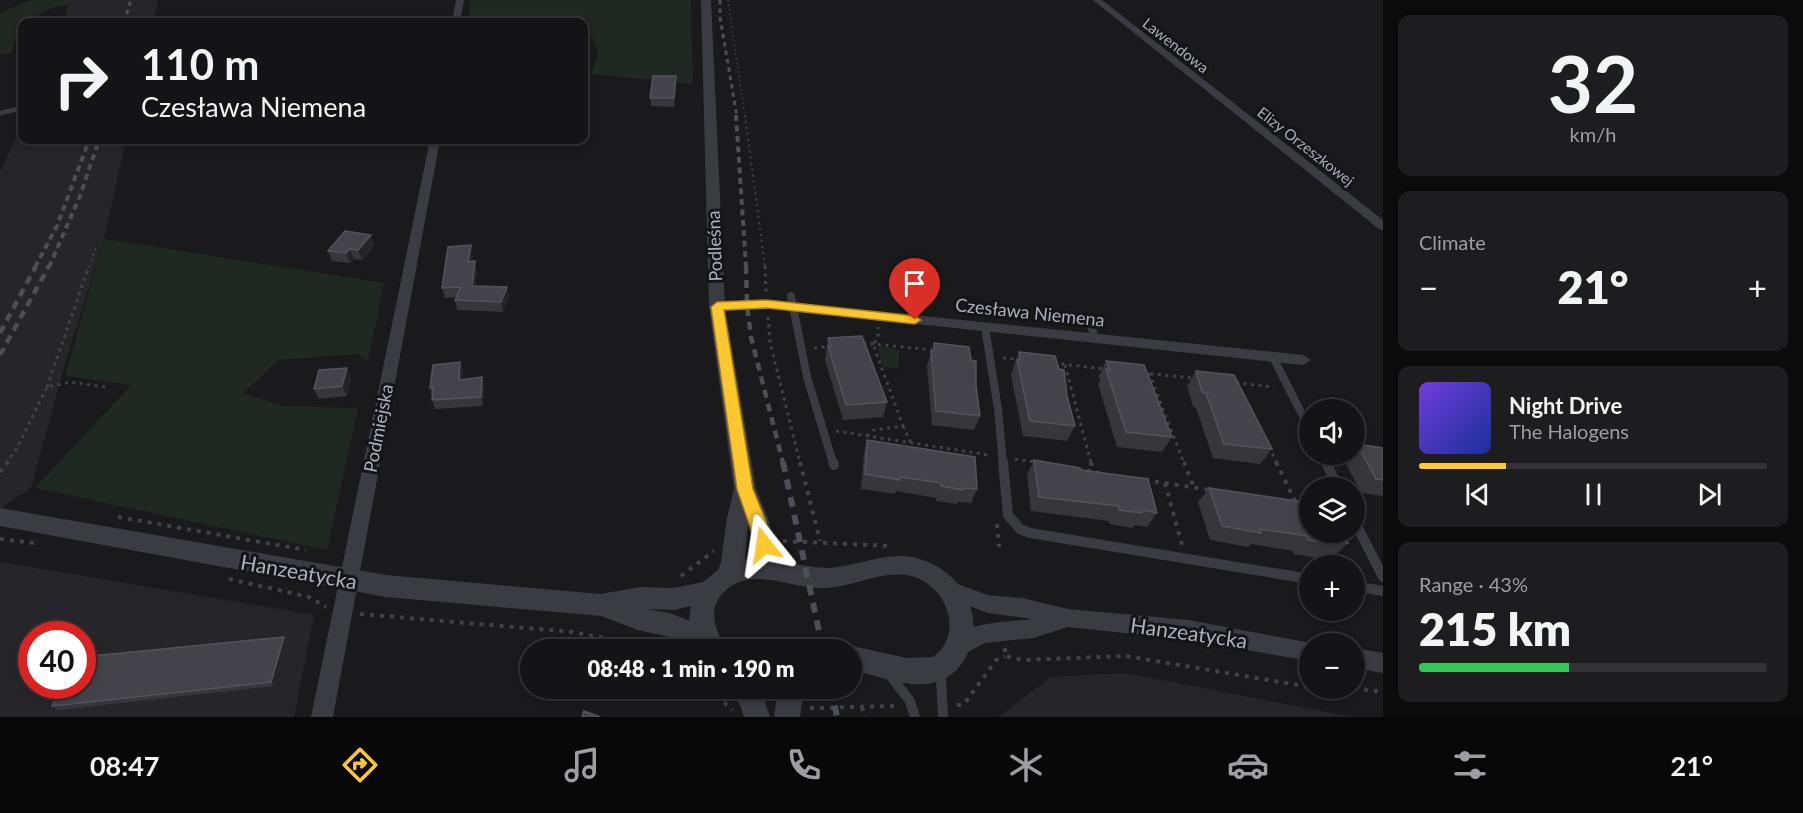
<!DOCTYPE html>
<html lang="en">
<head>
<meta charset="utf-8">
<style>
  :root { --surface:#141416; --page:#1d1d1f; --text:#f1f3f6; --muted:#9d9ea1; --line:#333335; --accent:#fec730 }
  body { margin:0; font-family:Lato,sans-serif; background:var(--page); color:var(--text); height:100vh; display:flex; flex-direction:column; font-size:22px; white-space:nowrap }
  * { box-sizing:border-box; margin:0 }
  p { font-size:20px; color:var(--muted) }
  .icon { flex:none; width:33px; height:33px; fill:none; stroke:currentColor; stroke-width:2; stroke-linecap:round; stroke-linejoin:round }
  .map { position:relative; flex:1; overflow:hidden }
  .panel { display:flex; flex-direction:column; gap:15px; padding:15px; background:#0b0b0c; width:420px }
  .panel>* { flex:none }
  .hud { position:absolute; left:18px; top:18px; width:570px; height:126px; border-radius:12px; box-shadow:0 3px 9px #0003,0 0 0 2px var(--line); background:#141416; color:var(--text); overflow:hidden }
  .tools { position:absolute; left:1299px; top:399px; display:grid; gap:12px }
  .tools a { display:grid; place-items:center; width:66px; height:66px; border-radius:50%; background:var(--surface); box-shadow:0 3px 9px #0003,0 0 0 2px var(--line); font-size:30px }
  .speed { position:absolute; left:18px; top:621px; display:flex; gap:12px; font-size:30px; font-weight:700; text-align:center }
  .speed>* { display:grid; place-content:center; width:78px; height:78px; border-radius:50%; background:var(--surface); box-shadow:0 3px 9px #0003,0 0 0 2px var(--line); line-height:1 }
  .speed .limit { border:9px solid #d22; background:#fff; color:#111 }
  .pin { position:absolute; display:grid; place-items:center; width:51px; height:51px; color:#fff; margin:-62px -26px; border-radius:50% 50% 50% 0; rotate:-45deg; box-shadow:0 0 6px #0007 }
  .pin .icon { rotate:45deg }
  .me { position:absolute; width:66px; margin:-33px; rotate:345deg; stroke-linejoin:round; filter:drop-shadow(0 0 4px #0008) }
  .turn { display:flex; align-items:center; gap:21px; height:126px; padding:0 24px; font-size:27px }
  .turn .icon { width:78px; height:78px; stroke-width:2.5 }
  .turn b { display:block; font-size:42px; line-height:51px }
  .big { font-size:45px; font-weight:800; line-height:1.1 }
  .panel .tile { flex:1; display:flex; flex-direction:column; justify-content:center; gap:9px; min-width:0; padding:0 21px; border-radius:12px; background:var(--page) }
  .panel .dial { align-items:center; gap:0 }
  .dial b { font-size:78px; line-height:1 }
  .song { display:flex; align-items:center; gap:18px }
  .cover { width:72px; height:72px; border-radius:9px; background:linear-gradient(135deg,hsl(260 70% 55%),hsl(230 70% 35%)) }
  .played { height:6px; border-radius:3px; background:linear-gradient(90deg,var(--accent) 25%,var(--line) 25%) }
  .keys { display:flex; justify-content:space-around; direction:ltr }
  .heat { display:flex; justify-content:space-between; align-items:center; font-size:33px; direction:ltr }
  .charge { height:9px; border-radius:4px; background:linear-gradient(90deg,#34c759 43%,var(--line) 0) }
  .trip { position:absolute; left:520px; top:639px; width:342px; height:60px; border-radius:30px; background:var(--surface); box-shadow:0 3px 9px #0003,0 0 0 2px var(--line); font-weight:800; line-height:60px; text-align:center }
  .menu { display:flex; height:96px; justify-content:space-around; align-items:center; background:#080809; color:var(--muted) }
  .menu .icon { width:42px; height:42px }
  .menu .active { color:var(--accent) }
  .menu b { font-size:27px; color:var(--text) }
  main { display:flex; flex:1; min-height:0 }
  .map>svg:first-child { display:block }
  .built { fill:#26262a; fill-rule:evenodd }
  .green { fill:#1f2821 }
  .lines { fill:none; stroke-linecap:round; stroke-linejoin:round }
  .path-far3 { stroke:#404249; stroke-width:1.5; stroke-dasharray:1.5 3; stroke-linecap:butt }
  .path-far2 { stroke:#404249; stroke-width:2; stroke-dasharray:2 4; stroke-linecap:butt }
  .path-far1 { stroke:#404249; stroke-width:3; stroke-dasharray:3 4.5; stroke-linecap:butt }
  .path { stroke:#404249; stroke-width:4; stroke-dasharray:4 6; stroke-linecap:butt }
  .service-far2 { stroke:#3b3b42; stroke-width:4.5 }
  .service-far1 { stroke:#3b3b42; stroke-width:8 }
  .service { stroke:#3b3b42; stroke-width:10 }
  .minor { fill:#3b3b42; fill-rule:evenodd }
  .tertiary { fill:#3b3b42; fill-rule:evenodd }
  .rail-far3 { stroke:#4d4f57; stroke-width:3; stroke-dasharray:4.5 4; stroke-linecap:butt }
  .rail-far2 { stroke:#4d4f57; stroke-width:4; stroke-dasharray:6 4.5; stroke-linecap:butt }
  .rail-far1 { stroke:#4d4f57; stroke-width:4.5; stroke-dasharray:8 6; stroke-linecap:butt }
  .rail { stroke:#4d4f57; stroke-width:6; stroke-dasharray:10 8; stroke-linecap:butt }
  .wall { fill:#36363b }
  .shaded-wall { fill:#252529 }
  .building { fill:#434349; stroke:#53545b; stroke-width:1.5 }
  .route { fill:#fec730; stroke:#a5811f; stroke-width:1.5 }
  .labels { text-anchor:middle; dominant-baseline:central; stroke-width:6; stroke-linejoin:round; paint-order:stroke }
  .far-street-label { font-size:15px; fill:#acb0bd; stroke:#151518 }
  .street-label { font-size:18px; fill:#acb0bd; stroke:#151518 }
  .near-street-label { font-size:21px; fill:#acb0bd; stroke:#151518 }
</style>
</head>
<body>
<main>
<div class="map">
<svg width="1383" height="717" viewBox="0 0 1383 717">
  <rect width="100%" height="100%" fill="#1a1a1d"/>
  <path class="built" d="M70,0H158L153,22H63Z
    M22,125V140H126L104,239L65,364L31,488L0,509V172Z
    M0,562L314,615L294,717H0ZM32,634H82V686H32Z
    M1124,673L1187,685L1352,717H998L1051,677Z"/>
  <path class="green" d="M31,0H70L68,5L54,7L22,23L11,53L0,55V13Z
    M471,0H691L693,84L591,74L599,53L590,35L584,34V22H468Z
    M104,239L384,283L368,361L357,354L279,360L243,393L283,406L358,408L327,550L35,488L131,385L65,376Z
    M881,346L899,350L898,369L884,367L878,349Z"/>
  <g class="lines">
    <path class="path-far3" d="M728,0L745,117"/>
    <path class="path-far2" d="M745,115L765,267
      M89,267L96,247"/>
    <path class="path-far1" d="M765,266L766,292
      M768,317L770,342L800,463
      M863,343L934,350
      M814,348L823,347L824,350H829
      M1003,358L1018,359
      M1054,363L1104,369
      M1065,365L1091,463
      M1143,373L1194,378
      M1149,373L1184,463
      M1236,383L1274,387
      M47,387L89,266
      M903,426L911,443
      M836,431L989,455
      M867,436L874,430L903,426L873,344L878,338V327
      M1269,447L1277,463
      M1015,459L1035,462
      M6,463L16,450L47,387L71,382L105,387"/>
    <path class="path" d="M800,462L820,541
      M1033,462H1035
      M1091,462L1093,471
      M1184,462L1194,488
      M1276,462L1296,503
      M1077,469L1100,473
      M0,472L8,462
      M1145,480L1210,490
      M1165,483L1182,545
      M118,517L306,550
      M997,524L999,547
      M0,539L34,543
      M783,541L891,546
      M681,576L714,551
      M229,579L309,597L326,607
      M360,614L573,632L640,645L652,644
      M1005,648V656L1022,660L1126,656L1310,687
      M710,688L732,710
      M1354,688L1383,692
      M957,705H962L967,700L996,660L1005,656
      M862,707L865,717
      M810,708L896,706"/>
    <path class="service-far2" d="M0,113L22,108"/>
    <path class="service-far1" d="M791,296L807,377L833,463
      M1090,323L1095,338
      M985,327L998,409L1003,463
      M1273,357L1310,430
      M1322,454L1326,463"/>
    <path class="service" d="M833,462L834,465
      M1003,462L1008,515L1020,529L1030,533L1310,579
      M1326,462L1338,488
      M1354,520L1383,577
      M1354,586L1383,591
      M889,674L910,701L915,717
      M943,717L941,678L944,671"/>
    <path class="minor" d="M456,0H464L460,22H452Z
      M1093,0H1102L1383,220V230L1379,229Z
      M430,140H440L333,717H311Z
      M767,300L1303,355L1311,360L1303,365L767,308L717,312L710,307L717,302Z
      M949,581L988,595L1022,598L1068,609L1189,620L1316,644H1310V661L1189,640L1068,627L1033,638L985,643L957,658L950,655L947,648C958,620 1007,623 1032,619L988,613L942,596L939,590L942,584Z
      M1354,648L1383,653V673L1354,668Z"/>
    <path class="tertiary" d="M701,0H711L725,307L756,489L769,521L775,543L789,563C803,565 816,568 830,568C865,565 894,547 928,562C966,578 984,618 967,655C959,671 946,681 928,684C903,687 876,675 852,670V650H843L852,646L907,658L933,657C965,634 947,585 911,576C881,569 851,589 821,588C789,588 752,566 725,591C705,610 717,629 725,650H693L670,637L638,630L601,616L386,597L0,526V508L386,575L600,594L640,587L674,588L703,582L718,570L721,562L727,518L734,489L709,307ZM748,524L753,545L759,558L745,559ZM691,606L689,621L670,613L646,609L674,610Z
      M734,688H760L770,717H744Z
      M778,688H804L800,717H774Z"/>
    <path class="rail-far3" d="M720,0V17L737,117
      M124,22L131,0"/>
    <path class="rail-far2" d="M736,115L746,267
      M35,267L57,226L89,140
      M49,267L80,196L99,140"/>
    <path class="rail-far1" d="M746,266L747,305L751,337L783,463
      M0,333L36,266
      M0,355L49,266"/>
    <path class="rail" d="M783,462L823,650
      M831,688L837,717"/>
  </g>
  <path class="wall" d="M676,76L674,107L651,106L650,98Z
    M375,245L362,260L354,259L350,263L332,261L328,251Z
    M473,255L472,261L477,271L475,286L509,297L503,312L457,310L455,300L456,297L445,298L442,288Z
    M828,338L887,402L883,417L843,420L825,360Z
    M934,343L976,386L980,416L974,430L932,425L927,366Z
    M1019,352L1067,396L1075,426L1067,441L1023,436L1011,375L1013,369V367Z
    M1106,361L1172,437L1162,452L1117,447L1098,384L1100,380L1099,376Z
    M460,362L463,371L462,380L484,386L483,406L435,409L432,400V395L430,388Z
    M1196,371L1272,449L1260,464L1213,458L1196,408L1193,407L1187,386Z
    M351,378L347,396L319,399L314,389Z
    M867,440L977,489L971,503L958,502L957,504L936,501V498L896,491L895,494L861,489L864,454Z
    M1357,444L1383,448V496L1361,493L1343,458L1347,454H1354V447Z
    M1034,460L1081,470L1157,513L1147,527L1135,525L1132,528L1110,524L1109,521L1031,511L1027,475Z
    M1209,488L1348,543L1333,557L1321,555L1318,558L1294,554L1293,551L1251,544L1248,547L1210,540L1198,502Z
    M287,642L274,686L58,710L52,706Z"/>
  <path class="shaded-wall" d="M676,76V85L674,107V98Z
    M371,235L375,245L362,260L358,250Z
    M471,245L473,255L471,271L468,262Z
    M350,249L354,259L350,263L346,253Z
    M475,261L477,271L474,295L472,286Z
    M507,287L509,297L503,312L501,302Z
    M460,362L463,371L461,389L459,380Z
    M347,368L351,378L347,396L342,386Z
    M482,377L484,386L483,406L481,397Z
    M284,637L287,642L274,686L271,682Z"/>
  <path class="building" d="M653,76H676L674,98H650Z
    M345,231L371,235L358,250L350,249L346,253L328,251Z
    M471,245L468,262L475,261L472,286L507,287L501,302L455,300L461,287L442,288L448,247Z
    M862,336L887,402L846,405L828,346H831L828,338Z
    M934,343L969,347L971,360L976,361V386L980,416L936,411L931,351H934Z
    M1019,352L1055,356L1059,369L1064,370L1067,396L1075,426L1030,421L1017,360H1020Z
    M1106,361L1144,365L1172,437L1126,432L1106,369L1110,370Z
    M460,362L459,380L482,377L481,397L432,400L433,387L430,388L433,365Z
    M347,368L342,386L314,389L319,370Z
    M1196,371L1234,375L1272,449L1224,444L1206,393L1202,392Z
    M867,440L975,457L977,489L963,488V490L941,486V483L900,477V480L865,474Z
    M1357,444L1383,448V480L1376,479Z
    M1034,460L1080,468L1081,470L1148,479L1157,513L1142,510V513L1119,510V506L1039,497Z
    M1209,488L1310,503V532H1343L1348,543L1331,540L1333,544L1308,540L1307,536L1260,529L1261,533L1222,526Z
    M284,637L271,682L52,706L62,686H82V657Z
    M584,711L600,717H582Z"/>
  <path class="route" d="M767,300L915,316L921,320L915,324L767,308L724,310L753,489L766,521L772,545L770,550L764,552L758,550L737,489L711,307L717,302Z"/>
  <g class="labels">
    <g class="far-street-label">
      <text transform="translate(1176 45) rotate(38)">Lawendowa</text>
      <text transform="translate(1306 146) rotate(38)">Elizy Orzeszkowej</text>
    </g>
    <g class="street-label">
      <text transform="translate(714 246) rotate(-92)">Podleśna</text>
      <text transform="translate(1030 312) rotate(6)">Czesława Niemena</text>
      <text transform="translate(378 428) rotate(-79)">Podmiejska</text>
    </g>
    <g class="near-street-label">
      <text transform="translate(299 571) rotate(10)">Hanzeatycka</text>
      <text transform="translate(1189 632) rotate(8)">Hanzeatycka</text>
    </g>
  </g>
</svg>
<div class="tools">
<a><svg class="icon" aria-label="sound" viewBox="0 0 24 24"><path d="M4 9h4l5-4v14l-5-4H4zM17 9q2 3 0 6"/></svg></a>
<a><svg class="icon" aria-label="layers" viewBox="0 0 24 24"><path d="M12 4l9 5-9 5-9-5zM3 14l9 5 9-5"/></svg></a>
<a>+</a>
<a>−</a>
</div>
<div class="speed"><div class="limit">40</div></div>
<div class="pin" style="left:915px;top:320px;background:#d93025"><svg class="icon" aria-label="arrive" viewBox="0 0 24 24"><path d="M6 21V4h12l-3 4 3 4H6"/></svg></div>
<svg class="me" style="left:764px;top:545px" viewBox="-20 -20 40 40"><path d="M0-17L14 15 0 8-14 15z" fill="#fec730" stroke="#fff" stroke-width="4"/></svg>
<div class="trip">08:48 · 1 min · 190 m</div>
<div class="hud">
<div class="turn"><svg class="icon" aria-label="right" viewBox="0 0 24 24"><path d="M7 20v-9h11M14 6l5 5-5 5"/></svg><div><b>110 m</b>Czesława Niemena</div></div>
</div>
</div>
<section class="panel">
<div class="tile dial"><b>32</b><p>km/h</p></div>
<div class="tile"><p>Climate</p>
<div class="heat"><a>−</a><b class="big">21°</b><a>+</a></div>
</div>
<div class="tile">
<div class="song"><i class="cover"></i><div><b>Night Drive</b><p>The Halogens</p></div></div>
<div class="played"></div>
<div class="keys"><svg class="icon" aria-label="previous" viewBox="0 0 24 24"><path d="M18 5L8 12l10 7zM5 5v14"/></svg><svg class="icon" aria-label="pause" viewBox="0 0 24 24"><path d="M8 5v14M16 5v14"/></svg><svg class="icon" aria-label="next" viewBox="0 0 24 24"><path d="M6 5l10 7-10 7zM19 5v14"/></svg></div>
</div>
<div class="tile"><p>Range · 43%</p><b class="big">215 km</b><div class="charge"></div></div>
</section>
</main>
<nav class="menu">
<b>08:47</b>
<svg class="icon active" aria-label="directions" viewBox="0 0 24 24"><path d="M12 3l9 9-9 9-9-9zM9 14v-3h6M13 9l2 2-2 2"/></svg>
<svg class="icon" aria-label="music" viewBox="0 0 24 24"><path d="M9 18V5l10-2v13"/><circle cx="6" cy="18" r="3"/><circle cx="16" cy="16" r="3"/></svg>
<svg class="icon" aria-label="phone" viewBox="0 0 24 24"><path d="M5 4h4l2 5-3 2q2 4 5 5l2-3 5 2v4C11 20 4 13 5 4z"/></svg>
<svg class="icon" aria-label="climate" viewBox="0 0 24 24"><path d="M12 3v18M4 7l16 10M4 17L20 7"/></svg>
<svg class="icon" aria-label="car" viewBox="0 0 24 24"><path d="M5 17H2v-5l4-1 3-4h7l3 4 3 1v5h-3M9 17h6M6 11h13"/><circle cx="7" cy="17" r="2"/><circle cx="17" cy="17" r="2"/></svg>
<svg class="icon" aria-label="filters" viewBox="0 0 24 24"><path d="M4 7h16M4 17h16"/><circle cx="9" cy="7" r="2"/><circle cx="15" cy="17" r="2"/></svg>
<b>21°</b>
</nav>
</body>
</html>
